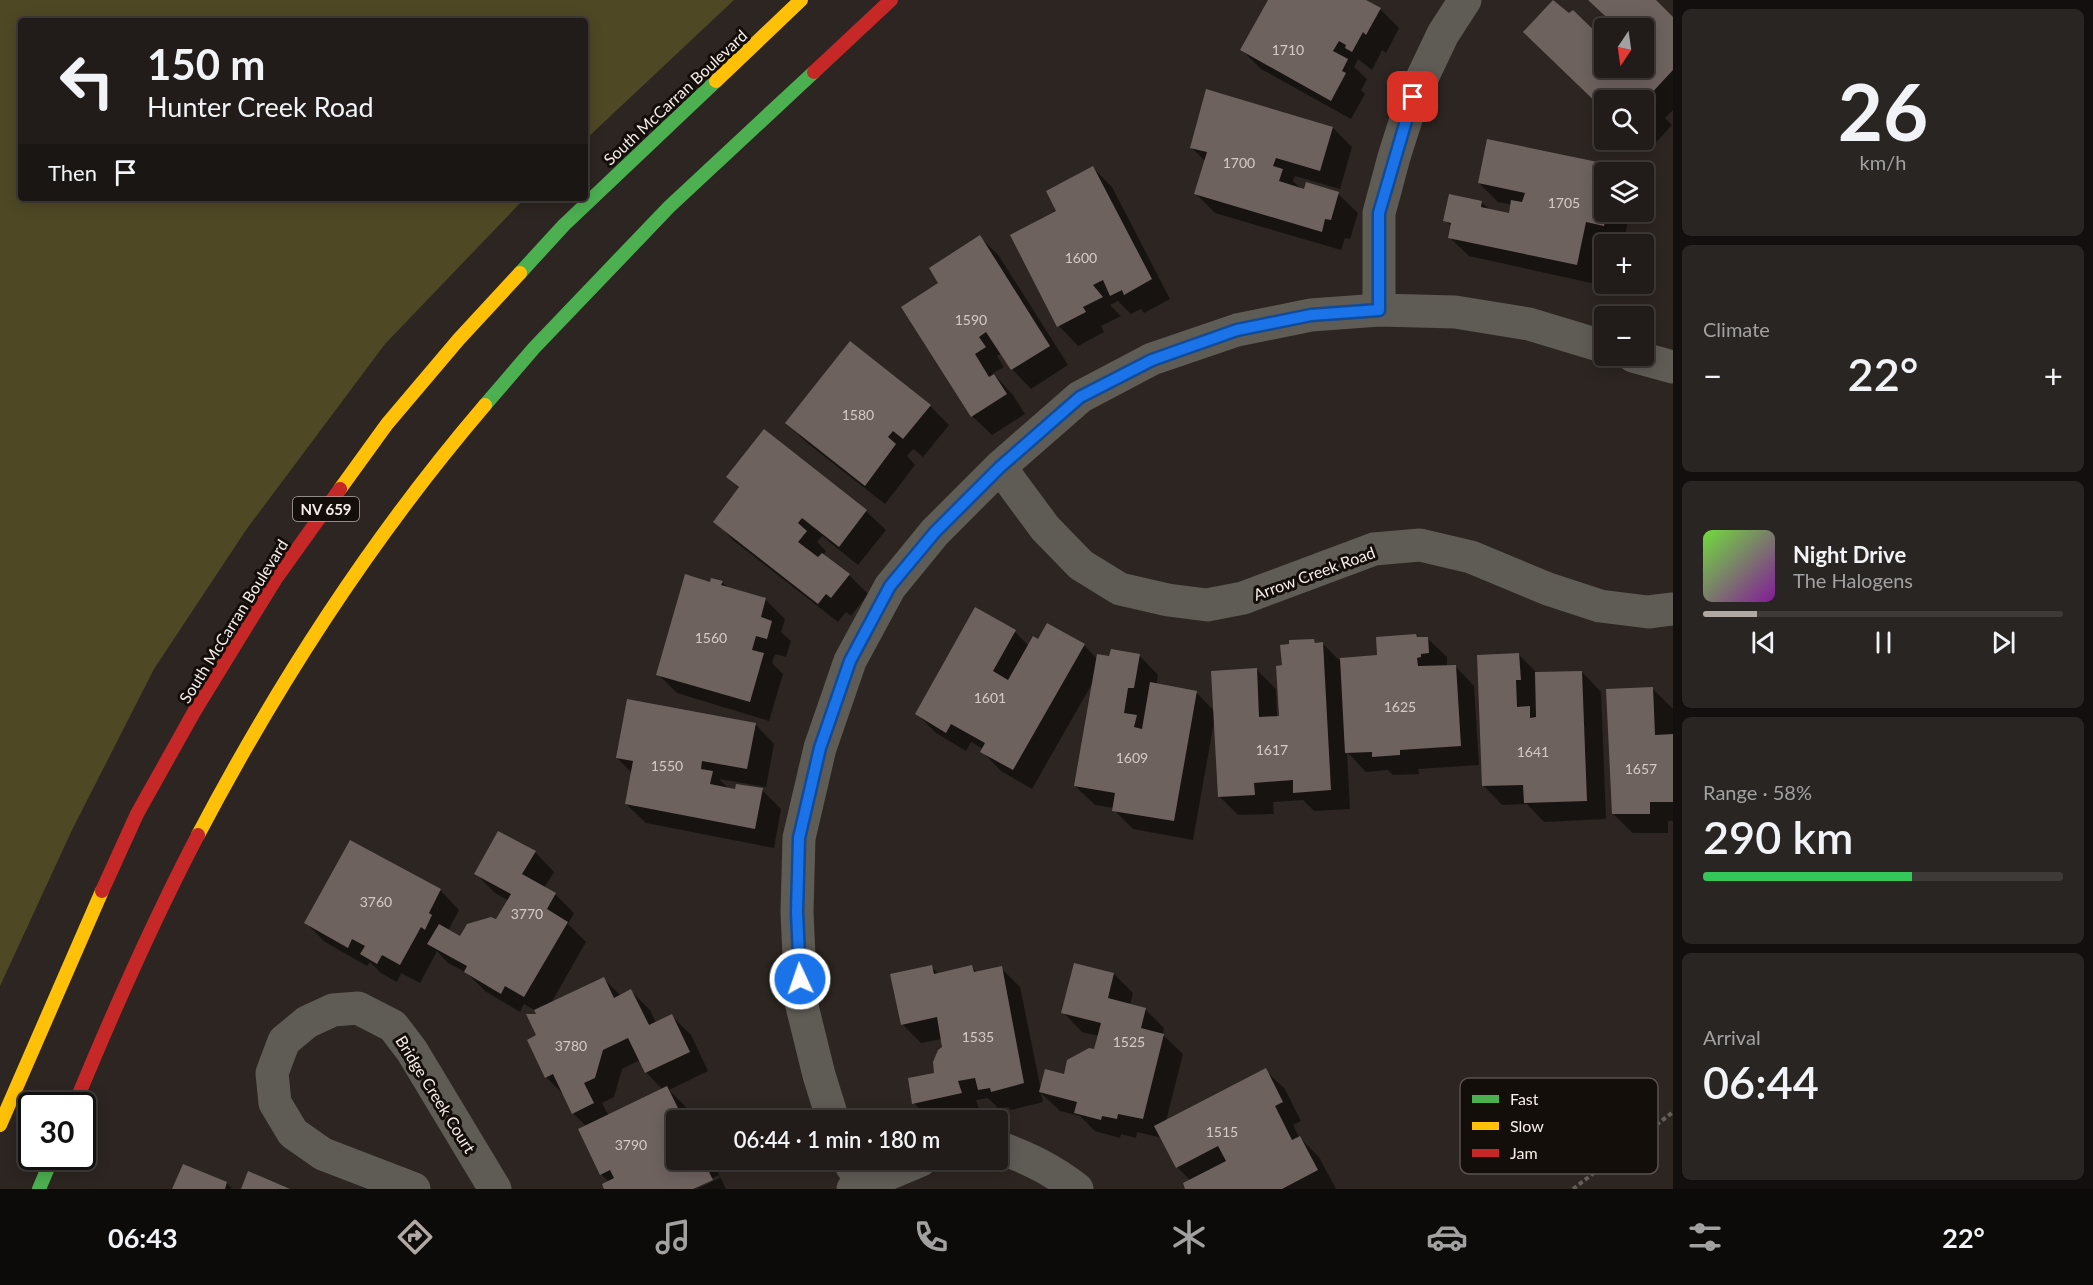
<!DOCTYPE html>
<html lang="en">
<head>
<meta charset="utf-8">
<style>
  :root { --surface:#211c19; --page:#292522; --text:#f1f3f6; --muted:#a2a1a2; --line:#3e3a38; --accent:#b0a8a3 }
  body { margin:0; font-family:Lato,sans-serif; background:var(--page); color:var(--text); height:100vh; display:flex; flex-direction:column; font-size:22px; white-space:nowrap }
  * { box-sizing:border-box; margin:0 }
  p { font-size:20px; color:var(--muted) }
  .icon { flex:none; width:33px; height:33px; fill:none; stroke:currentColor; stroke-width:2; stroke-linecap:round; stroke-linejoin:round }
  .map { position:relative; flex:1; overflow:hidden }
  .details { display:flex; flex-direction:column; gap:9px; padding:9px; background:#120f0e; width:420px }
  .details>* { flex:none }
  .banner { position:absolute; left:18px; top:18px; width:570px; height:183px; border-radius:6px; box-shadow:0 3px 15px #0003,0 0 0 2px var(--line); background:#211c19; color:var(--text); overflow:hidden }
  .needle { width:39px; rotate:193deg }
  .fabs { position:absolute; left:1594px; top:18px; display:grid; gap:12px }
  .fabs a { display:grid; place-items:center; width:60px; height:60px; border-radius:6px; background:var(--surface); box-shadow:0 3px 15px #0003,0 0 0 2px var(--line); font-size:30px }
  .speed { position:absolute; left:18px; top:1092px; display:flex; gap:12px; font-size:30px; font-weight:700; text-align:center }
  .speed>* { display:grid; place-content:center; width:78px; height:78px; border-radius:50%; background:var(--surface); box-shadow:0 3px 15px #0003,0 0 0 2px var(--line); line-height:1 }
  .speed .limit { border:3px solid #111; border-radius:9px; background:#fff; color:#111 }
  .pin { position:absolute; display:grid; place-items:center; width:51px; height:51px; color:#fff; margin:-26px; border-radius:12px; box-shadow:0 3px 9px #0006 }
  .me { position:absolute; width:66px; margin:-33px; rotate:357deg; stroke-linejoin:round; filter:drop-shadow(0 0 4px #0008) }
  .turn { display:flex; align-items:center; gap:21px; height:126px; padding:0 30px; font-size:27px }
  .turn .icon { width:78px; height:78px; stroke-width:2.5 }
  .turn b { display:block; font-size:42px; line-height:51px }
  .then { display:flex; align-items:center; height:57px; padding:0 30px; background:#0003; gap:12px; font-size:22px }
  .big { font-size:45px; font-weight:600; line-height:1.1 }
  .details .card { flex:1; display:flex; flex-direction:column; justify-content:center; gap:9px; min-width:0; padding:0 21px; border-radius:9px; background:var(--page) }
  .details .dial { align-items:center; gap:0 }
  .dial b { font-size:78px; line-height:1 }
  .song { display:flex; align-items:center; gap:18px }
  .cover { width:72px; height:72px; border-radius:9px; background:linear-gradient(135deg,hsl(100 70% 55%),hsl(290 70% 35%)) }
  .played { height:6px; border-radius:3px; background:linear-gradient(90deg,var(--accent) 15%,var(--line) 15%) }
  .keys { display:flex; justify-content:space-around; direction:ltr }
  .heat { display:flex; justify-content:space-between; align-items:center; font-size:33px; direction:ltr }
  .charge { height:9px; border-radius:4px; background:linear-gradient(90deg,#34c759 58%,var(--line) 0) }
  .trip { position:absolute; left:666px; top:1110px; width:342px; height:60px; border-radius:6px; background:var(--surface); box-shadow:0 3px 15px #0003,0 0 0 2px var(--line); font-weight:600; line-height:60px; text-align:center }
  .menu { display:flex; height:96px; justify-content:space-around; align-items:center; background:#0d0b0a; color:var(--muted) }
  .menu .icon { width:42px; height:42px }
  .menu .current { color:var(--accent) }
  .menu b { font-size:27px; color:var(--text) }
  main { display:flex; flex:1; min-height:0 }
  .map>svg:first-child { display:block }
  .green { fill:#4f4825 }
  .shadow { fill:#0007; fill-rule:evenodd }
  .building { fill:#6e625f }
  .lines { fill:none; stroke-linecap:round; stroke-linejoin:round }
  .path { stroke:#625e59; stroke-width:4; stroke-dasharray:4.5 3; stroke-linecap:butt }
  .street { stroke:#5f5b55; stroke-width:33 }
  .fast { stroke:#4caf50; stroke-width:14 }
  .slow { stroke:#ffc107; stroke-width:14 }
  .jam { stroke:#c62828; stroke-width:14 }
  .route-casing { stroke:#114b97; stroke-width:15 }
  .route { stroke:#1a73e8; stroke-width:10 }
  .labels { text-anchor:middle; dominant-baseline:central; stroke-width:6; stroke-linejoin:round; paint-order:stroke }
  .number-label { font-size:14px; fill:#d5cbc6 }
  .shield { fill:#140e0b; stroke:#b3aba6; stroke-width:1.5 }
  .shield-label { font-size:15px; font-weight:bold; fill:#f7eee9 }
  .street-label { font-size:16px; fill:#f7eee9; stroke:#140e0b }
  .key { fill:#140e0b; stroke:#58514e; stroke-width:1.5 }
  .key-label { font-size:16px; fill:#f7eee9 }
</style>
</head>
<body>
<main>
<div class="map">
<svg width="1673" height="1189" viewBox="0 0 1673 1189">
  <rect width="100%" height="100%" fill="#2c2521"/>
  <path class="green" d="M0,0H734L585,140V21H21V198H525L385,344L246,530L154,669L72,830L0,986Z"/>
  <path class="shadow" d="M1270,0H1363L1380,9L1399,28L1386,53L1382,50L1372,70L1358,59L1354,67L1367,79L1361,90L1365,94L1351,119L1261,69L1242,50Z
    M1590,0H1653L1673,19V110L1665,118L1672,125L1648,151L1636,140H1644V100H1605V109L1525,32L1554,1L1569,15L1573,12L1605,43V68H1644V28H1619Z
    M1333,128L1352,147L1340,189L1295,176L1293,181L1302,190L1338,194L1358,213L1350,239L1345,238L1341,250L1215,213L1196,194L1206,162L1192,148Z
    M1616,167L1621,172H1605V212H1630L1623,244L1605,241L1596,284L1469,256L1449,237L1452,227L1445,220L1481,202L1490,210L1510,215L1512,205L1498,202L1479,183Z
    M1093,168L1112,187L1170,299L1144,313L1141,309L1131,314L1118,301L1110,305L1121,316L1101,326L1104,332L1078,346L1059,326L1012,236L1059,212Z
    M980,237L999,256L1068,365L1031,389L1012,369L1002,353L997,356L1004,367L993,373L1013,395L1025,414L992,435L972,416L940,284Z
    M930,406L949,425L923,457L913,449L907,456L915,465L885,504L806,442L787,423Z
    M764,431L866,511L886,530L858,565L822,536L817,542L826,551L823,555L849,575L868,594L851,616L846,612L838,622L734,541L715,521L740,489L728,477Z
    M722,582L729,589L766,600L785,619L781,632L791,641L786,657L775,654L772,663L783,674L769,721L677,693L658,674L711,583Z
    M1015,632L1029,646L1039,641L1084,645L1097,659L1139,655L1158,675L1156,685L1196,692L1214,711L1257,670L1276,689L1277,717H1280L1283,666L1314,641L1317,644H1323L1341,662L1379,657L1416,635L1419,638H1427L1447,657V667L1455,666L1474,686L1479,765L1418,769L1419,774L1393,775L1388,770L1366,772L1347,752L1350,809L1314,811L1303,800L1273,802L1274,814L1238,815L1219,796L1214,722L1193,840L1133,829L1114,810V808L1095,805L1075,786L1093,682L1032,789L1001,771L982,751L983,749L971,742L966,751L936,733L917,714Z
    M1519,655L1538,674L1582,672L1601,692L1606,819L1544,822L1527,804L1502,805L1483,785Z
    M1652,688L1673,709V821H1668V833H1633L1613,814Z
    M755,724L774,744L766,787L719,779L729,789L762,790L781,809L774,848L646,823L626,804L632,773L617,758Z
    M535,852L554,872L544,888L555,894L574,913L568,924L586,942L550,1005L604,979L621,996L631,991L650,1010L656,1023L672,1016L691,1035L708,1071L669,1090L686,1107L693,1120H676V1160H712L726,1189H697L720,1178L719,1175L690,1189H606L609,1182L601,1174L580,1130L586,1126L573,1113L564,1095L546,1077L538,1036L536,1011L524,1004L520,1012L485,991L467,973L448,963L437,951L420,983L401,973L397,982L381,973L370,962L367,966L325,942L306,923L440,890L459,910L448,931L461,938L497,920L509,901L495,893L476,874ZM640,1060L646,1072L663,1090L609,1116L602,1103L614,1097L622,1069Z
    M931,967L939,974L972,967L977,973L1001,968L1020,987L1041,1090L1065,1076L1095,1051L1099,1036L1082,1032L1063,1012L1114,974L1133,993L1130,1005L1145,1009L1164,1028L1163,1035L1183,1054L1166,1121L1265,1070L1285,1089L1301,1121L1293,1125L1299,1137L1319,1157L1336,1189H1187L1191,1181L1177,1167L1162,1138L1137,1132L1136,1138L1121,1134L1120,1138L1095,1131L1080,1116L1060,1111L1041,1093L1043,1102L1011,1110L1008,1107L999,1109L988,1098L976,1100L980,1112L941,1120H931L914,1103L935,1074L944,1048L942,1039L921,1043L902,1024Z
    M227,1183L232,1189H174Z"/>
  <path class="building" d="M1268,0H1366L1381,8L1366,35L1363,32L1352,52L1345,48L1346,45L1339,41L1333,51L1348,59L1342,71L1346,73L1331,101L1240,50Z
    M1553,0L1569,13L1573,10L1605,41V68H1644V28H1618L1588,0H1656L1673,17V70L1647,98L1654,105L1644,115V100H1605V111L1523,32Z
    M1206,89L1333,127L1320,171L1276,158L1273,166L1283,169L1279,181L1304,189L1306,182L1339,192L1331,220L1325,219L1322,232L1194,194L1207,152L1190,148Z
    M1487,139L1617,166L1615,172H1605V212H1607L1604,226L1586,222L1577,265L1448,238L1451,223L1443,221L1449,194L1482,201L1481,207L1509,213L1511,200L1522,202L1525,193L1478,183Z
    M1093,166L1152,279L1124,295L1122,290L1110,296L1103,280L1093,285L1103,297L1083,307L1086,312L1057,327L1010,235L1056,211L1046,191Z
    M980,235L1050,346L1011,370L986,332L979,337L986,347L975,354L989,377L994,374L1007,394L971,417L901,307L938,283L929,268Z
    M850,341L931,405L903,439L893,431L888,437L896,444L865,486L785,423Z
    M764,429L867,510L839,547L802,518L798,523L807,531L798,542L818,557L822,553L850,574L831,598L826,594L818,604L713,522L739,487L726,477Z
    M685,574L710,582L711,578L723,581L721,585L766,598L761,617L772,621L767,639L756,636L752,650L764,653L750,702L656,675Z
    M975,607L1016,630L993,671L1008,680L1033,636L1038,639L1047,623L1085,644L1013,770L980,752L985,743L951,724L946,733L915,714Z
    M1416,634L1417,637H1428L1429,653L1421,654V657L1417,658L1418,666L1456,665L1461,746L1400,750V755L1372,757V752L1345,753L1340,658L1377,655L1376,637Z
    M1314,639L1315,643L1323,642L1331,790L1293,793V780L1254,783L1255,795L1218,797L1211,671L1257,668L1259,717L1279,716L1276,666L1282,665L1280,645L1289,644V640Z
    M1111,649L1140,654L1134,688H1128L1124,713L1137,715L1134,727L1142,729L1150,682L1197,691L1174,821L1112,811L1115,793L1074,786L1097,654L1109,656Z
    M1519,653L1521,680H1516L1517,707L1530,706V718L1536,717L1535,672L1582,671L1587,801L1524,803L1523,785L1482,786L1477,655Z
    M1653,687L1655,735L1673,734V802H1650V814H1612L1606,689Z
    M627,699L756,723L747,769L702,761L701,769L713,771L710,784L735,789L736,784L763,788L755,829L625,804L633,761L616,758Z
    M498,831L536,851L522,874L556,893L547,909L568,922L524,997L505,986L501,994L464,972L467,966L427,944L439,924L460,936L467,924L491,917L496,919L511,894L474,874Z
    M350,840L441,889L429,913L432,915L425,930L421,927L400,965L382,955L377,964L360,954L365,946L352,939L348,948L304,923Z
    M1074,963L1114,973L1108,998L1146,1008L1141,1028L1164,1034L1143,1119L1118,1114L1117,1119L1102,1116L1101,1120L1074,1113L1077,1102L1039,1092L1045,1069L1064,1074L1067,1060L1089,1048L1094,1049L1101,1023L1061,1013Z
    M932,965L934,974L972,965L974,972L1002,966L1024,1083L991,1092L990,1088L978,1090L975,1078L958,1081L962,1093L912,1104L908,1078L934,1073L933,1062L938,1050L942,1047L937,1017L901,1025L890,974Z
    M604,977L614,998L631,989L649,1025L672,1014L690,1052L645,1073L628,1038L603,1050L595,1078L584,1083L594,1103L572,1114L553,1074L545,1078L527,1040L536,1035L526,1014H536L534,1010Z
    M1266,1068L1283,1102L1275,1106L1292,1140L1300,1136L1318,1170L1282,1189H1185L1183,1183L1226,1161L1218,1146L1176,1168L1154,1126Z
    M667,1086L684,1120H676V1160H703L713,1180L693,1189H604L602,1184L614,1178L610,1170L600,1175L578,1129Z
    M183,1164L227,1182L225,1189H172Z
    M248,1171L290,1189H241Z"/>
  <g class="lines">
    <path class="path" d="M1573,1189L1673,1112"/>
    <path class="street" d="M1379,310V213L1394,157L1413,97L1443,34L1465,0
      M1633,356L1673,367
      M1000,467L1045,528L1081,565L1120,589L1168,600L1207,605L1243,598L1374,549L1420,545L1471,557L1548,589L1600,606L1648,612L1673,609
      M833,1120L819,1075L801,1002L797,912L799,838L820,748L850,661L890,587L935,532L1000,467L1080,397L1152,359L1237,330L1311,315L1379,310L1455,312L1529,324L1605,347
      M998,1147C1028,1158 1051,1169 1077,1189
      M848,1160L866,1189
      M414,1189L323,1154L293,1133L275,1103L272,1073L284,1041L307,1022L333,1010L358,1008L393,1026L412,1051L495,1189
      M853,1189L921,1160"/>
    <path class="fast" d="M520,273L564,225L716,81
      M485,405L534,348L669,207L814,72
      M39,1189L53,1156"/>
    <path class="slow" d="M716,81L801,0
      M340,489L387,424L459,339L520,273
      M198,835C278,683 373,536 485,405
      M0,1125L102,891"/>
    <path class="jam" d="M814,72L891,0
      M102,891L137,814L194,712L275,580L340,489
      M74,1106C112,1014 152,923 198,835"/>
  </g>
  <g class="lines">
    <g class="route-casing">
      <path id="route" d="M800,979L797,912L799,838L820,748L850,661L890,586L935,532L1000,467L1080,397L1152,360L1237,330L1311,315L1379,310V213L1413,97"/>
    </g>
    <use href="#route" class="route"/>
  </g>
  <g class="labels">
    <g class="number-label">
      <text x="1288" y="49">1710</text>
      <text x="1239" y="162">1700</text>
      <text x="1564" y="202">1705</text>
      <text x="1081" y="257">1600</text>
      <text x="971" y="319">1590</text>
      <text x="858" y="414">1580</text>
      <text x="711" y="637">1560</text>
      <text x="990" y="697">1601</text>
      <text x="1400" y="706">1625</text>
      <text x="1272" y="749">1617</text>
      <text x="1533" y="751">1641</text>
      <text x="1132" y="757">1609</text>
      <text x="667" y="765">1550</text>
      <text x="1641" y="768">1657</text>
      <text x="376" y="901">3760</text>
      <text x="527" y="913">3770</text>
      <text x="978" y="1036">1535</text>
      <text x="1129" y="1041">1525</text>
      <text x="571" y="1045">3780</text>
      <text x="1222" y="1131">1515</text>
      <text x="631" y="1144">3790</text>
    </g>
    <rect class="shield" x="293" y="497" width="66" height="24" rx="4.5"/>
    <g class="shield-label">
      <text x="326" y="509">NV 659</text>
    </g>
    <g class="street-label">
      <text transform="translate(675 97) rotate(-43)">South McCarran Boulevard</text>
      <text transform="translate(1314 573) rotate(-20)">Arrow Creek Road</text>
      <text transform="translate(233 621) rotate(-58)">South McCarran Boulevard</text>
      <text transform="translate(436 1094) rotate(58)">Bridge Creek Court</text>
    </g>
  </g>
  <rect x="1460" y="1078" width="198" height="96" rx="9" class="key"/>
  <rect x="1472" y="1095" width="27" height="8" fill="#4caf50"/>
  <rect x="1472" y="1122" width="27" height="8" fill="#ffc107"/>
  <rect x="1472" y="1149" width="27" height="8" fill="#c62828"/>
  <g class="key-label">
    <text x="1510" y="1105">Fast</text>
    <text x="1510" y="1132">Slow</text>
    <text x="1510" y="1159">Jam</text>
  </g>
</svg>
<div class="fabs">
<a><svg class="needle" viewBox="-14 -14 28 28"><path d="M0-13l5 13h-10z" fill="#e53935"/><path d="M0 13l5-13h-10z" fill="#a2a1a2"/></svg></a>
<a><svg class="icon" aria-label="search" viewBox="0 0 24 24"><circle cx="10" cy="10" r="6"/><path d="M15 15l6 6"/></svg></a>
<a><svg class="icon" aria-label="layers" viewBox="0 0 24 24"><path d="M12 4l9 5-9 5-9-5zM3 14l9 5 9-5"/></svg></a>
<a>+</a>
<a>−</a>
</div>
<div class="speed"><div class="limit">30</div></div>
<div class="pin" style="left:1413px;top:97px;background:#d93025"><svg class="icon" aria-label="arrive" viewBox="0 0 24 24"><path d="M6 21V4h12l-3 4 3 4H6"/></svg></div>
<svg class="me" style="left:800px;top:979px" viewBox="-20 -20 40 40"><circle r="17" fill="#1a73e8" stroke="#fff" stroke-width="3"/><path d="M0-11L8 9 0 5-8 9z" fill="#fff"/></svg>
<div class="trip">06:44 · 1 min · 180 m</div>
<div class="banner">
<div class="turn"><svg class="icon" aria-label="left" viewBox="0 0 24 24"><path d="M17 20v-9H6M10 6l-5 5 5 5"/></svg><div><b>150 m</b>Hunter Creek Road</div></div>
<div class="then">Then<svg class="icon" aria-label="arrive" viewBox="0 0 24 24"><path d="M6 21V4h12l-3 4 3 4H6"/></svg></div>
</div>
</div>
<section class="details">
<div class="card dial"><b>26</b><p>km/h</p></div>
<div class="card"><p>Climate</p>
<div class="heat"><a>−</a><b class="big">22°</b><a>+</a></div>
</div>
<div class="card">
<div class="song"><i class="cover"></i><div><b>Night Drive</b><p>The Halogens</p></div></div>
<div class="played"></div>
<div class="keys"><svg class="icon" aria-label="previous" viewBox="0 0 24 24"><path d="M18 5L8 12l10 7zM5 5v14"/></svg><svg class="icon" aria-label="pause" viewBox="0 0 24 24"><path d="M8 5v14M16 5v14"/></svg><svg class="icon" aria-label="next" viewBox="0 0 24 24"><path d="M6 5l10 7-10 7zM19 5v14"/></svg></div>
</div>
<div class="card"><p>Range · 58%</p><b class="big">290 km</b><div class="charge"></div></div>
<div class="card"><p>Arrival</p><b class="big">06:44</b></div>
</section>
</main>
<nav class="menu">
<b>06:43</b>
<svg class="icon current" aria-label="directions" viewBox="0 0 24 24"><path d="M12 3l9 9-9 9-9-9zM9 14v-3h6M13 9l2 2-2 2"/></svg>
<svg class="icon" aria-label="music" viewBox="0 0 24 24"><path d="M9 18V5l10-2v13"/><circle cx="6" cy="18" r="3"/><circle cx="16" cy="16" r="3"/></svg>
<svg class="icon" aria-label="phone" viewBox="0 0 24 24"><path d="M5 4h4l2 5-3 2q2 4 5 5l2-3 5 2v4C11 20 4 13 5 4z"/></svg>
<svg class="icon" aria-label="climate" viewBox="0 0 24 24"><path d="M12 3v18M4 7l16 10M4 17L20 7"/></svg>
<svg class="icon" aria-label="car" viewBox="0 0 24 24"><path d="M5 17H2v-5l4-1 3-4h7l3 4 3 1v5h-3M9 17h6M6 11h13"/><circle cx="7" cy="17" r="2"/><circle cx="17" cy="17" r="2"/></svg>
<svg class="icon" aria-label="filters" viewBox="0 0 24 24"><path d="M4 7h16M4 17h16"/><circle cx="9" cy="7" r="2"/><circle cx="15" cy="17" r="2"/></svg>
<b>22°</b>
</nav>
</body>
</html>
